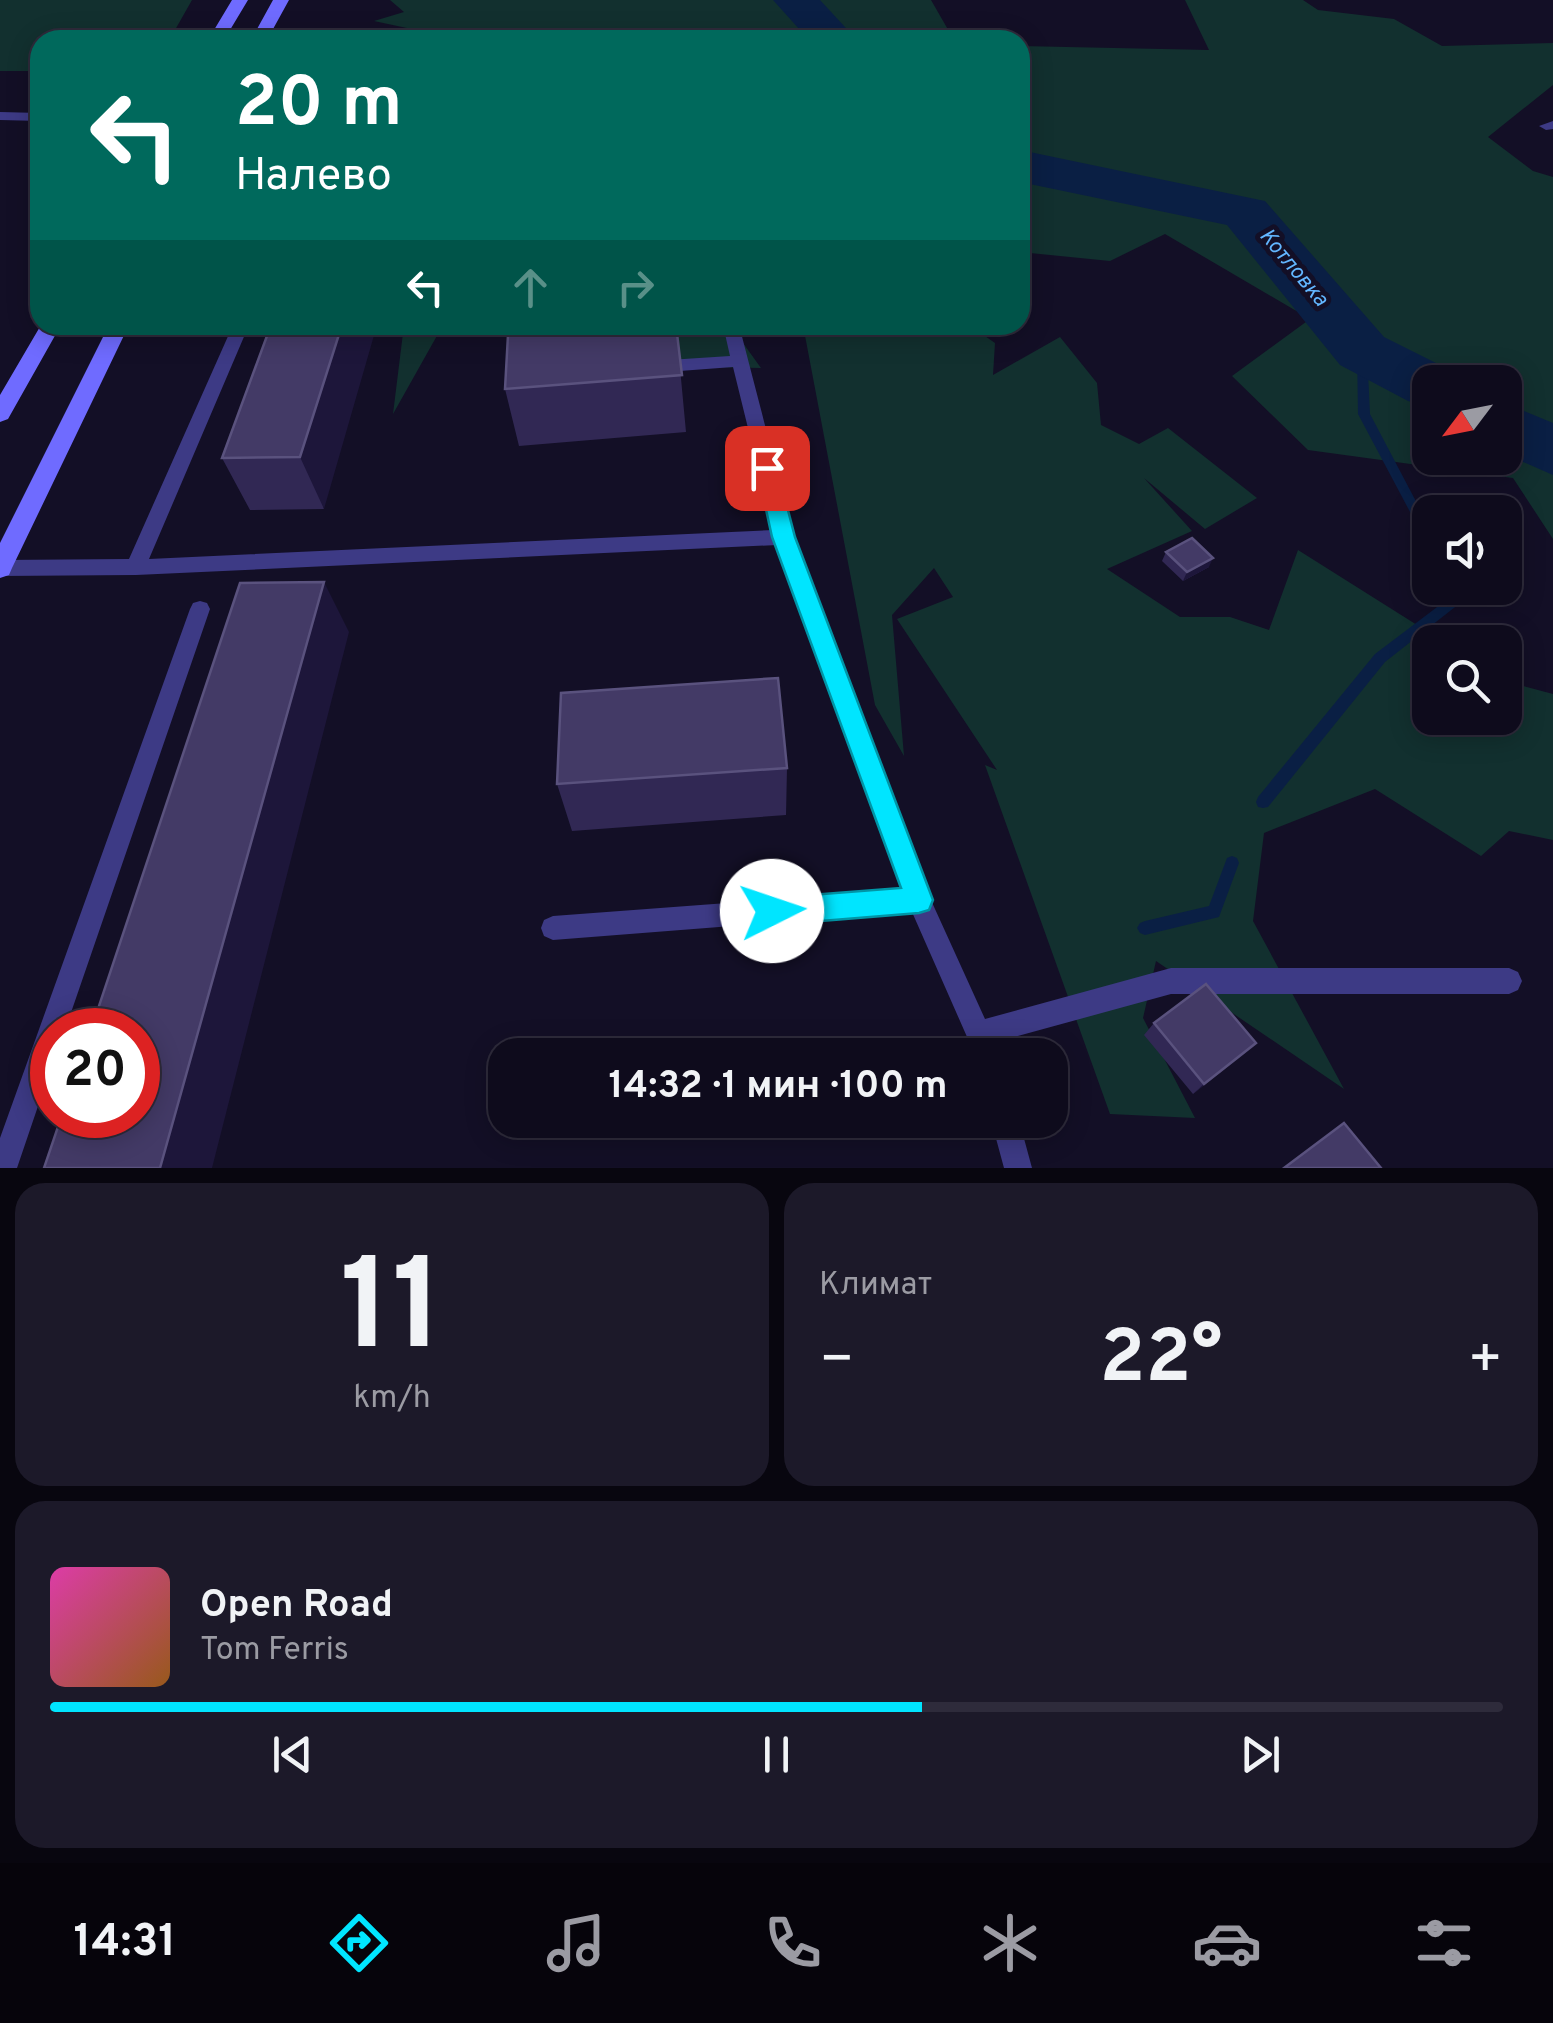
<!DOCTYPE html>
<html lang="ru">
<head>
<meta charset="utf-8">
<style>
  :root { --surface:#0e0b1c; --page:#1c1929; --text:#f1f3f6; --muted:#9b9ba3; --line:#2e2b3b; --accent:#00e5ff }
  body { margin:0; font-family:Overpass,sans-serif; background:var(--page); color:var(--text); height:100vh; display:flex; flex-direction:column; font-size:38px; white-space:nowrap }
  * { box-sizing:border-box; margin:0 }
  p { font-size:32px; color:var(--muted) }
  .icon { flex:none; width:55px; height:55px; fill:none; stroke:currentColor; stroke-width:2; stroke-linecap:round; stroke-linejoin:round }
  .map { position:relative; height:1168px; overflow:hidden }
  .panel { display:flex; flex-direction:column; gap:15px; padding:15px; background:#08060f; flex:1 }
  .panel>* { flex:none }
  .top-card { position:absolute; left:30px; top:30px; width:1000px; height:305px; border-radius:30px; box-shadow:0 5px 25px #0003,0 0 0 2px var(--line); background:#00695c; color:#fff; overflow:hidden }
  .needle { width:65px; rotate:238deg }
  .buttons { position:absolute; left:1412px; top:365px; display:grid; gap:20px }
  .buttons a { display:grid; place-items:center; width:110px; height:110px; border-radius:20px; background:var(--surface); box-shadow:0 5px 25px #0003,0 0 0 2px var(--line); font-size:50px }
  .speed { position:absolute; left:30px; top:1008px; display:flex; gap:20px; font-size:50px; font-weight:700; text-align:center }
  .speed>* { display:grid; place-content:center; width:130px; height:130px; border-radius:50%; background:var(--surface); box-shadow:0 5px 25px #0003,0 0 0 2px var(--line); line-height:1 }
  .speed .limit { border:15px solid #d22; background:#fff; color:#111 }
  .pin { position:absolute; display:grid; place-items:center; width:85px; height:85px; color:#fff; margin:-42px; border-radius:20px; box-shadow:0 5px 15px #0006 }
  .me { position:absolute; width:110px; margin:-55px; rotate:86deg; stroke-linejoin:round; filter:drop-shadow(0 0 8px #0008) }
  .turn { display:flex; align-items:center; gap:35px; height:210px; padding:0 40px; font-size:45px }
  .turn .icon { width:130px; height:130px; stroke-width:2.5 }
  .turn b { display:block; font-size:70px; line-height:85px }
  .lanes { display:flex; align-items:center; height:95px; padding:0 40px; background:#0003; justify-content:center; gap:50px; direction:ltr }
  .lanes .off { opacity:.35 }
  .big { font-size:75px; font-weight:700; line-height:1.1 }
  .panel .card { flex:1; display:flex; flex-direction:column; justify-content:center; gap:15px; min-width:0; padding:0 35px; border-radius:30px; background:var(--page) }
  .panel .dial { align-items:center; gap:0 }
  .dial b { font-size:130px; line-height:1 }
  .song { display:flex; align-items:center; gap:30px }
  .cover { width:120px; height:120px; border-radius:15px; background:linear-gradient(135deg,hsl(320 70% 55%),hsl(30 70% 35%)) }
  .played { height:10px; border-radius:5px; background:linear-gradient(90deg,var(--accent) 60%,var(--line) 60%) }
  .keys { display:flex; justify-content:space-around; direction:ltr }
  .heat { display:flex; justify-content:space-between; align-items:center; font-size:55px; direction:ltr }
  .panel .tiles { flex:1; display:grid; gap:15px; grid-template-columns:1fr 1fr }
  .card:last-child { grid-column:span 2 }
  .trip { position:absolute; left:488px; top:1038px; width:580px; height:100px; border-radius:30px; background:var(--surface); box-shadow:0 5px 25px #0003,0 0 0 2px var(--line); font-weight:700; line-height:100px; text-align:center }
  .menu { display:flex; height:160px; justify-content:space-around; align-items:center; background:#06040b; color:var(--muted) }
  .menu .icon { width:70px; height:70px }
  .menu .active { color:var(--accent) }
  .menu b { font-size:45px; color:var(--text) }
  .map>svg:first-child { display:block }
  .green { fill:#12302f; fill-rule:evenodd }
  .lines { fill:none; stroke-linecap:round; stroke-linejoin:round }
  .stream { fill:#0a1f44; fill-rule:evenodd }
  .river { fill:#0a1f44; fill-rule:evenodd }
  .service { fill:#3d3a85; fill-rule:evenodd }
  .secondary { fill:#6f6bff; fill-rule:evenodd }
  .wall { fill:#312854 }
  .shaded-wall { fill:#1d163a }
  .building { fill:#433a66; stroke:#5a527e; stroke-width:2.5 }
  .route { fill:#00e5ff; stroke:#0095a6; stroke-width:2.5 }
  .labels { text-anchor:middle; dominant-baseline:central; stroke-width:10; stroke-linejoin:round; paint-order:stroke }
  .far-water-label { font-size:22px; font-style:italic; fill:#62b6ff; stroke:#130f26 }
</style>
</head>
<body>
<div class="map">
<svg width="1553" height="1168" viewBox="0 0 1553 1168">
  <rect width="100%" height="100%" fill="#130f26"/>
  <path class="green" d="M0,0H192L175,30L151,40H40V71H0Z
    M390,0H931L954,40H427L430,33L374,21L404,12Z
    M1185,0H1303L1318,10L1394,19L1442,46L1553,43V85L1488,137L1533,171L1553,177V539L1513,478L1308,450L1232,376L1310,319L1165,234L1110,261L1020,252V46L1209,50ZM1430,382H1505V458H1430Z
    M404,325H443L393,414Z
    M555,325H730L761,368L554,364Z
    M803,325H969L995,343L993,375L1060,337L1097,383L1101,425L1139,444L1168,428L1257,498L1205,529L1144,478L1192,531L1107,569L1180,617H1230L1269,630L1298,550L1444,642H1430V718H1505V681L1553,694V840L1509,831L1481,856L1375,789L1264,833L1253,921L1344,1089L1156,961L1143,1018L1195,1118L1110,1114L985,765L997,770L897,619L953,597L934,568L892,615L904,756L875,705Z"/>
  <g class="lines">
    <path class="stream" d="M1362,348L1367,351L1370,414L1430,528V544L1426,542L1358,414L1357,351Z
      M1449,588H1461L1466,596L1464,600L1385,662L1268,807L1263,808L1258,807L1256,802L1258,797L1375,654L1453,595Z
      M1232,856L1237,858L1239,863L1219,917L1145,935L1140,933L1137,928L1140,923L1145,921L1209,906L1227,858Z"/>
    <path class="river" d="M773,0H820L857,40H809Z
      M1020,150L1265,201L1384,337L1452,371L1459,382H1430V407L1408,401L1340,365L1227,225L1020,182Z
      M1505,403L1553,423V475L1505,454Z"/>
    <path class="service" d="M0,112L40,113V121L0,120Z
      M1553,121V129L1546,130L1539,126Z
      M233,325H249L149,559L773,530L733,367L653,373L644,367L653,361L730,356L723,325H739L794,537L930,898L985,1019L1171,968H1509L1518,972L1522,981L1518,990L1509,994H1171L996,1042L1001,1055H975L912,912L553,940L544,936L541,928L544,920L553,916L903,890L777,545L136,575L0,576V560L129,559Z
      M200,601L207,603L210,609L65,1030H52V1065L17,1168H0V1138L190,609L193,603Z
      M991,1120H1019L1032,1168H1004Z"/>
    <path class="secondary" d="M232,0H248L224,40H208Z
      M273,0H289L267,40H251Z
      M41,325H61L8,419L0,422V395Z
      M109,325H129L12,568L9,575L0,578V543Z"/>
  </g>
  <path class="wall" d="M271,325L324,509L250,510L222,458Z
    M676,325L686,432L519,446L505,389Z
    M1166,552L1209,567L1183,581L1162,561Z
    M787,768L786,815L572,831L557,784Z
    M1154,1023L1256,1043L1193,1094L1144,1035Z"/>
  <path class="shaded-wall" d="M342,325H377L324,509L300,457Z
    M1213,558L1209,567L1183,581L1187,572Z
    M324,582L349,632L212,1168H160Z
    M1256,1043L1244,1054L1193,1094L1204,1084Z"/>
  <path class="building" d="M271,325H342L300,457L222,458Z
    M647,325H676L682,375L505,389L508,335Z
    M1192,538L1213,558L1187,572L1166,552Z
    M324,582L160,1168H44L62,1115H138V1030H91L240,583Z
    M778,678L787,768L557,784L561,693Z
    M1206,984L1256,1043L1204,1084L1154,1023Z
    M1344,1123L1381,1168H1284Z"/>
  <path class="route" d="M767,460L777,468L795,537L933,900L929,910L919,913L772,925L763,921L759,911L763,902L772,898L901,888L772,537L757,468Z"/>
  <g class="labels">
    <g class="far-water-label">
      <text transform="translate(1293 268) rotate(50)">Котловка</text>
    </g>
  </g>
</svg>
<div class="buttons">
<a><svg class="needle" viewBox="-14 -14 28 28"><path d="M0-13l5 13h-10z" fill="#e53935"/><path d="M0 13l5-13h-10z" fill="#9b9ba3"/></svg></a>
<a><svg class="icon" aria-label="sound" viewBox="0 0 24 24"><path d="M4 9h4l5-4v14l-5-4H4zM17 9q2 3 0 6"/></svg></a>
<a><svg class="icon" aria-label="search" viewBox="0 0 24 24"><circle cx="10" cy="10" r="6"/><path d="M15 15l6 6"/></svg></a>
</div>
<div class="speed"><div class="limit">20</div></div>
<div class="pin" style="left:767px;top:468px;background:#d93025"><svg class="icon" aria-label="arrive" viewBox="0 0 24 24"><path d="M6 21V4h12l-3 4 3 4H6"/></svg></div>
<svg class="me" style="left:772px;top:911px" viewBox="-20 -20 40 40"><circle r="19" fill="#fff"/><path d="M0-13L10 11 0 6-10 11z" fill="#00e5ff"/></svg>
<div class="trip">14:32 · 1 мин · 100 m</div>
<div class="top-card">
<div class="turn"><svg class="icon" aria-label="left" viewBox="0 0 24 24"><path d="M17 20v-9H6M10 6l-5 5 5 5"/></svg><div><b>20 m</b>Налево</div></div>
<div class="lanes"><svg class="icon" aria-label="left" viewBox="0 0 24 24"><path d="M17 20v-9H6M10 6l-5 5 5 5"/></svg><svg class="icon off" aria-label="ahead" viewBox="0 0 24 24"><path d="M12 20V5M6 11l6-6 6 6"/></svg><svg class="icon off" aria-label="right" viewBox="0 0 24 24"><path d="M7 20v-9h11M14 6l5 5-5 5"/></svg></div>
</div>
</div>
<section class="panel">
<div class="tiles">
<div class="card dial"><b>11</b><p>km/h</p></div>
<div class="card"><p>Климат</p>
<div class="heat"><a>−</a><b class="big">22°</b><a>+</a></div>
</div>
<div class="card">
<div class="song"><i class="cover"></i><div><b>Open Road</b><p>Tom Ferris</p></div></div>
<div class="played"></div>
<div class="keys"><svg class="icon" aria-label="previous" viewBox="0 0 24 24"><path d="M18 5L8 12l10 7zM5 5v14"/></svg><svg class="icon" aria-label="pause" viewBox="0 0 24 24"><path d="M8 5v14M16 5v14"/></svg><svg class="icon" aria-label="next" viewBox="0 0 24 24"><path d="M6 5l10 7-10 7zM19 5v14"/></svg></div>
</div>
</div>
</section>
<nav class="menu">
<b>14:31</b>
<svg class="icon active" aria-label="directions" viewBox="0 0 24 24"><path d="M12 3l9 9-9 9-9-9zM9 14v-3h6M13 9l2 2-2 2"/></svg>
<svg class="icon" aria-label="music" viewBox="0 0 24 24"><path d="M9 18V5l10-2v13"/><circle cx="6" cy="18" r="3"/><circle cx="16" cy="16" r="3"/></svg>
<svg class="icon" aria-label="phone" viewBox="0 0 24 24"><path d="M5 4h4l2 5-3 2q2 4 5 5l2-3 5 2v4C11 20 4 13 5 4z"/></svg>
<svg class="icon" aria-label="climate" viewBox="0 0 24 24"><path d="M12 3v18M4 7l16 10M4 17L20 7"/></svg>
<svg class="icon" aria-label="car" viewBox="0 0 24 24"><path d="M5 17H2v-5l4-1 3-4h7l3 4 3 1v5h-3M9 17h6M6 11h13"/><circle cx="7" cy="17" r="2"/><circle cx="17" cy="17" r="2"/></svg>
<svg class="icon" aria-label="filters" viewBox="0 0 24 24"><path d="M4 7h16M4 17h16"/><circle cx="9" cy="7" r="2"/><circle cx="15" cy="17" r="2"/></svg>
</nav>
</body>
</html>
